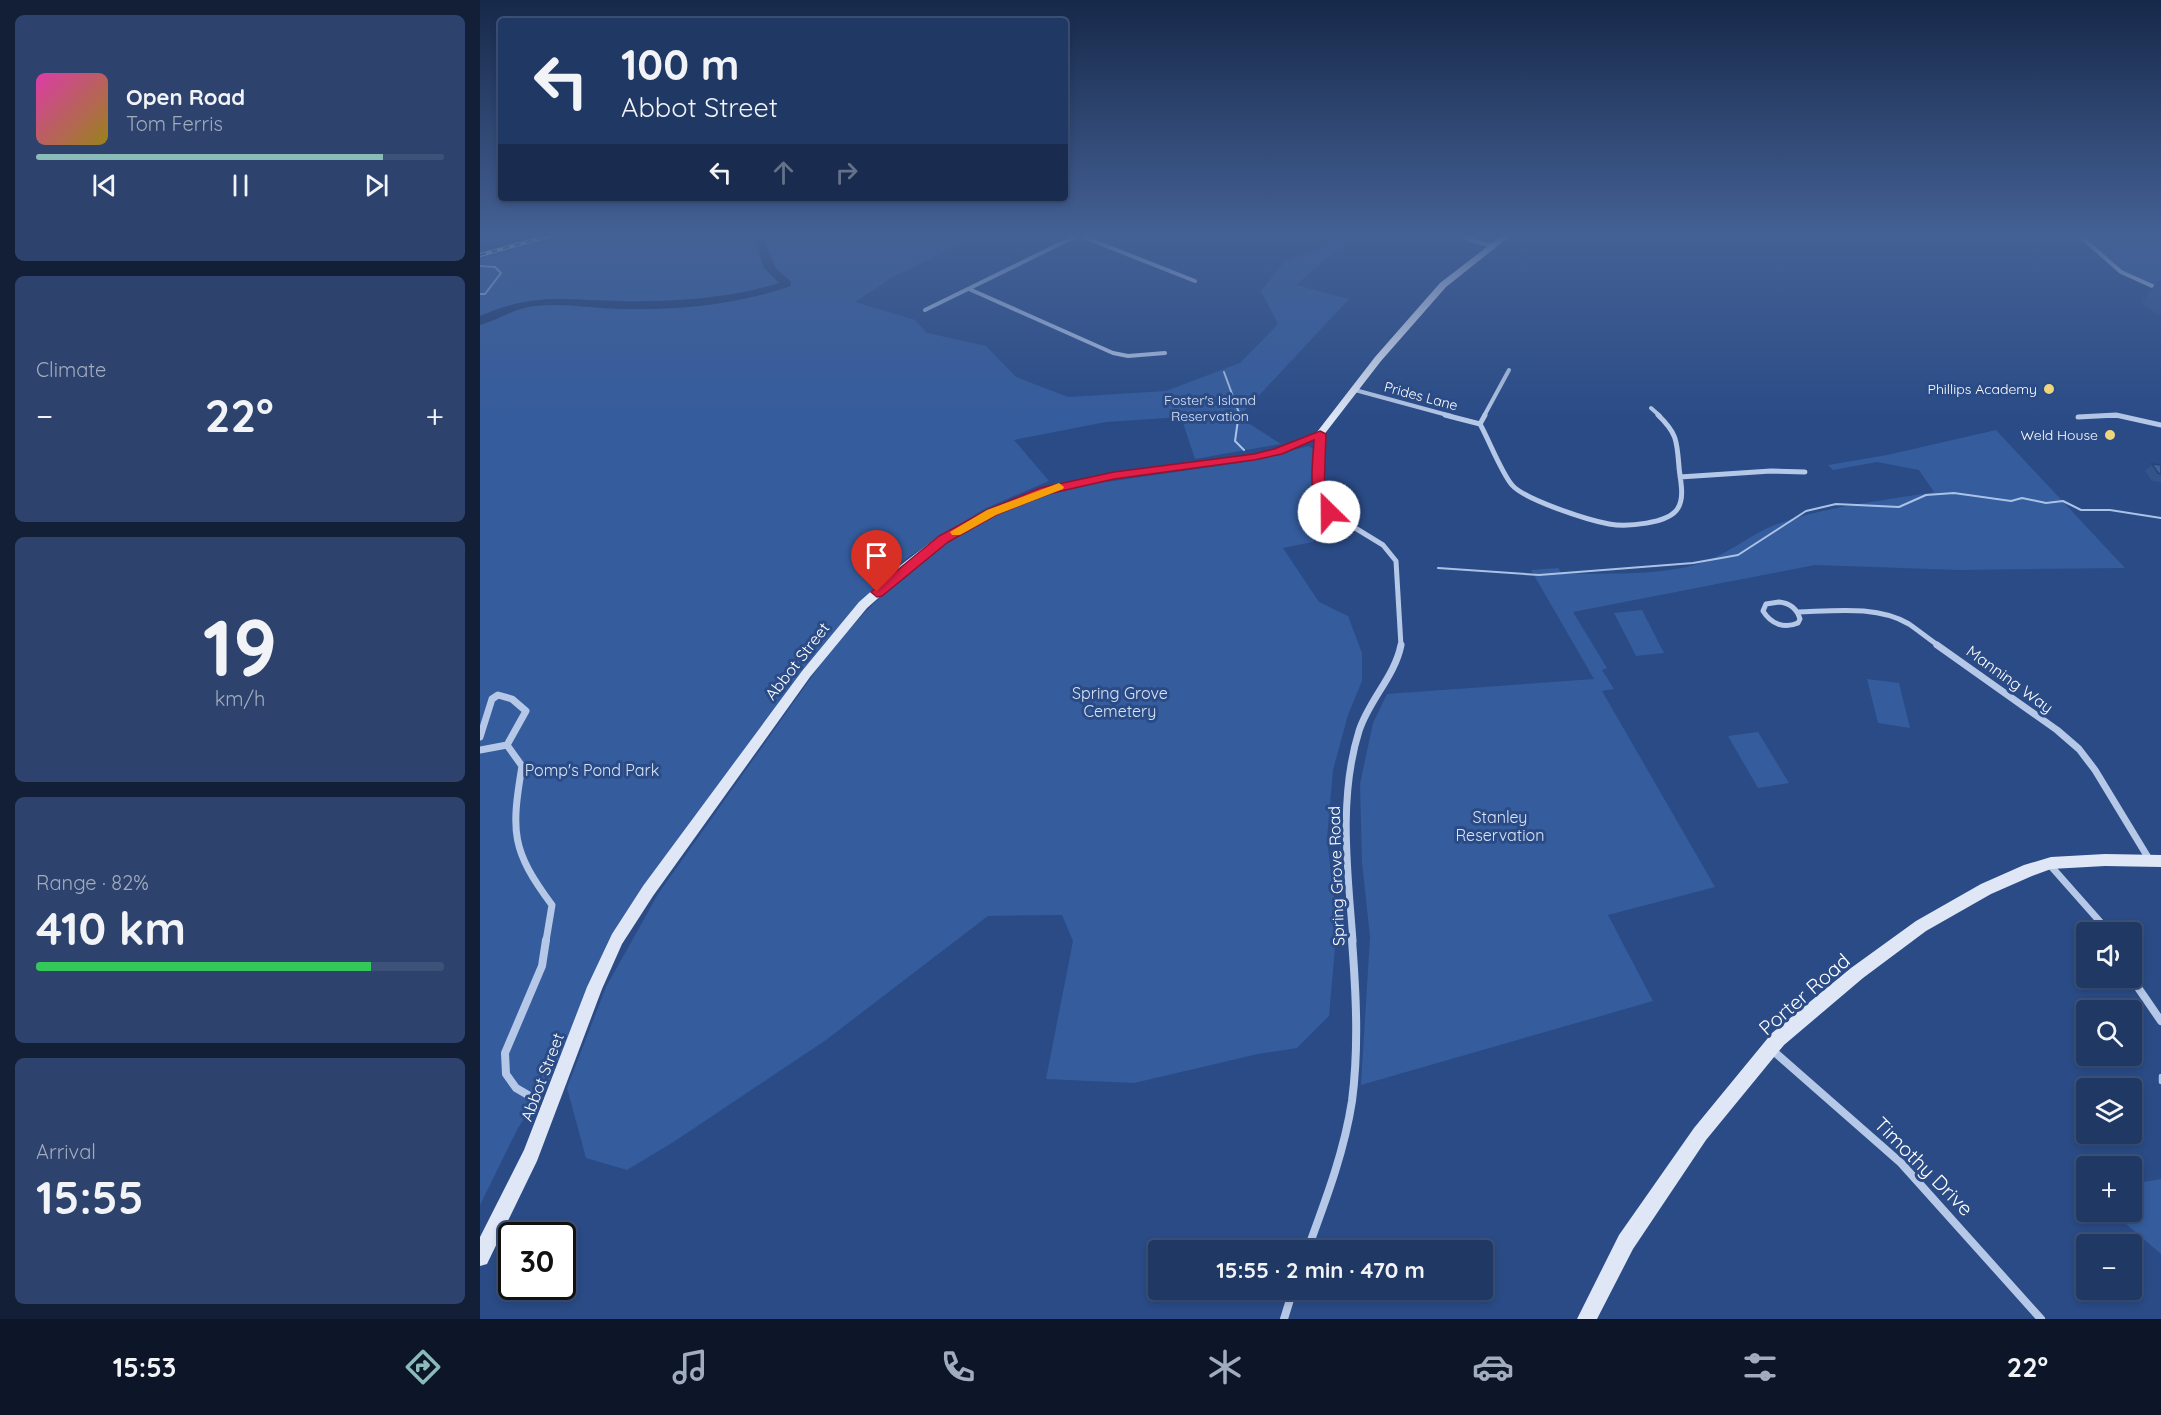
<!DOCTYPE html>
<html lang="en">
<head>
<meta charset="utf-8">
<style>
  :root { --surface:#203864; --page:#2d436d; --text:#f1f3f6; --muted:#a2acbf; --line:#3d5278; --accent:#8bbbb9 }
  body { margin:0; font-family:Quicksand,sans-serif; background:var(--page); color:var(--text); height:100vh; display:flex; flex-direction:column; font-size:22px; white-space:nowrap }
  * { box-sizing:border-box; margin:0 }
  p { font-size:20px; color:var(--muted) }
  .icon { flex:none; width:33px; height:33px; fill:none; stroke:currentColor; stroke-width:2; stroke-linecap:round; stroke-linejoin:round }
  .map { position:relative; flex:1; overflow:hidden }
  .drawer { display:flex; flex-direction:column; gap:15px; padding:15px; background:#121f37; width:480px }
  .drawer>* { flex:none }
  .banner { position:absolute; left:18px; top:18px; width:570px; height:183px; border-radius:6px; box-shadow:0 3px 9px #0003,0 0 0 2px var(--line); background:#203864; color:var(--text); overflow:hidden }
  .fabs { position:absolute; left:1596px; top:922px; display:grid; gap:12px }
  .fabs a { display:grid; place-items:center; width:66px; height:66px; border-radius:6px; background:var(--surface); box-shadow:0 3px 9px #0003,0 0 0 2px var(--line); font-size:30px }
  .speed { position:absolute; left:18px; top:1222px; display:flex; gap:12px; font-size:30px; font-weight:700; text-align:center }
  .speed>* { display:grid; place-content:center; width:78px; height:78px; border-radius:50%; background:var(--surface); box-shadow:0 3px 9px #0003,0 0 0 2px var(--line); line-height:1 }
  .speed .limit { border:3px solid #111; border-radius:9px; background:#fff; color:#111 }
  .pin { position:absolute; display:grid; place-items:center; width:51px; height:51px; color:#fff; margin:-62px -26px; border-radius:50% 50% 50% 0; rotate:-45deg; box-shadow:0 0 6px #0007 }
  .pin .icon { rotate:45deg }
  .me { position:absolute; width:66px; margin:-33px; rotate:337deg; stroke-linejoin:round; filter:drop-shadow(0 0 4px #0008) }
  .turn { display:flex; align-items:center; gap:21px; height:126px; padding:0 24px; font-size:27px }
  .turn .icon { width:78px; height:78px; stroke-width:2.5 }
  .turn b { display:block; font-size:42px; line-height:51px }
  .lanes { display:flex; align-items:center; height:57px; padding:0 24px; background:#0003; justify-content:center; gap:30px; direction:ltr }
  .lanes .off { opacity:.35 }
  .big { font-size:45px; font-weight:800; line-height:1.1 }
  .drawer .widget { flex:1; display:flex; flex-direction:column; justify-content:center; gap:9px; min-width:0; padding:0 21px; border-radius:9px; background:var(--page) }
  .drawer .dial { align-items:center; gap:0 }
  .dial b { font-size:78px; line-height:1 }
  .song { display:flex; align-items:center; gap:18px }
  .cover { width:72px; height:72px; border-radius:9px; background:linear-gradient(135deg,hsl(320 70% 55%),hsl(50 70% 35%)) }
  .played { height:6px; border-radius:3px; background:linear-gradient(90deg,var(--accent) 85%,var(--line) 85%) }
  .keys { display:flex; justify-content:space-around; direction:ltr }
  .heat { display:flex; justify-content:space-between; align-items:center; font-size:33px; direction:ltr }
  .charge { height:9px; border-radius:4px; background:linear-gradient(90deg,#34c759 82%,var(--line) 0) }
  .trip { position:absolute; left:668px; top:1240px; width:345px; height:60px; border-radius:6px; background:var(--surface); box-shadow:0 3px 9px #0003,0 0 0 2px var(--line); font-weight:800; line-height:60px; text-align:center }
  .tabs { display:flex; height:96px; justify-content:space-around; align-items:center; background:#0d1628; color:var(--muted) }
  .tabs .icon { width:42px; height:42px }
  .tabs .active { color:var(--accent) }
  .tabs b { font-size:27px; color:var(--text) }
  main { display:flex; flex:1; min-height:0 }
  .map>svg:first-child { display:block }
  .green { fill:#355c9d }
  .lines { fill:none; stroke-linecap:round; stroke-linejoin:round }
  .stream-far1 { stroke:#abc2e7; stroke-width:2 }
  .stream { stroke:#abc2e7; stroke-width:4.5 }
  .river { fill:#1e3767; fill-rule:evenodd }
  .street-far3 { stroke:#b6c8e7; stroke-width:4 }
  .street-far2 { stroke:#b6c8e7; stroke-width:5 }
  .street-far1 { stroke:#b6c8e7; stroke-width:7 }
  .street { stroke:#b6c8e7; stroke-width:8 }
  .secondary { fill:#dfe7f7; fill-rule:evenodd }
  .rail-casing { stroke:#fff; stroke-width:4 }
  .rail { stroke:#2a4b86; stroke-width:2; stroke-dasharray:6; stroke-linecap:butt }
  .wall { fill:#33538b }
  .building { fill:#3b61a2; stroke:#294471; stroke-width:1.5 }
  .route { fill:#e11d48; stroke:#92132f; stroke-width:1.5 }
  .slow { fill:#f59e0b }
  .poi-dot { fill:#eed67d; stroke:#2a4b86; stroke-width:2 }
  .labels { text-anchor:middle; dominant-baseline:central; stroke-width:6; stroke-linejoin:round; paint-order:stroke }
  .far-poi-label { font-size:14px; fill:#fff; stroke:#2a4b86; text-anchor:end }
  .far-street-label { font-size:14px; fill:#fff; stroke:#2a4b86 }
  .far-park-label { font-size:14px; fill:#d9e4f6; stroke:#2a4b86 }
  .street-label { font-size:16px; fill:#fff; stroke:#2a4b86 }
  .park-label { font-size:16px; fill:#d9e4f6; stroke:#2a4b86 }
  .near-street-label { font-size:20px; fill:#fff; stroke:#2a4b86 }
</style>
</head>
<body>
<main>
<section class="drawer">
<div class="widget">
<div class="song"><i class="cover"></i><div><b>Open Road</b><p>Tom Ferris</p></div></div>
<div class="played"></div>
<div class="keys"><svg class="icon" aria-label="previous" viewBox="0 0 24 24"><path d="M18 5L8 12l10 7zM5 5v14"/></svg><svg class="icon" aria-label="pause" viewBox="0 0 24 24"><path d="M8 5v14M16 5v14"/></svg><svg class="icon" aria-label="next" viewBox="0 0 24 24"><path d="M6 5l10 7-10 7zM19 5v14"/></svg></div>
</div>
<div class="widget"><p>Climate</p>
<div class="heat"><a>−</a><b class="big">22°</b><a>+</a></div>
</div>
<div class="widget dial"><b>19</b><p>km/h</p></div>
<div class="widget"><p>Range · 82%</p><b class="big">410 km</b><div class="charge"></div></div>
<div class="widget"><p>Arrival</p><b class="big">15:55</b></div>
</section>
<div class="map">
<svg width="1681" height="1319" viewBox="0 0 1681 1319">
  <rect width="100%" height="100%" fill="#2a4b86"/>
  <path class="green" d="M76,236H498L414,276L375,302L435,320L447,333L506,346L536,377L588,397L686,391L760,363L798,324L781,291L804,262L868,239L816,285L869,299L759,417L801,444L715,459L701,417L626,422L534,440L569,481L504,509L427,558L410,573L321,672L133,935L70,1080L38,1128L0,1205V257Z
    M1600,236H1681V290L1641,272Z
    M1516,430L1645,568L1479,570L1335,565L1093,612L1127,668L1122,670L1134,689L1122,691L1235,887L1128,915L1173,1001L881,1085L890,937L882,862L880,784L893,723L907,694L1114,679L1051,570L1078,568L1082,574C1125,573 1172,576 1215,565C1245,557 1268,535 1297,524C1347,506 1402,501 1454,492L1439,470L1397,462L1353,470L1348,465L1407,455Z
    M829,446L833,449C832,483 825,497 851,523L833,542L803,548L839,602L868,616L882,653V681L868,715L853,770L847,839L857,925L849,1016L817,1048L778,1054L654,1083L566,1079L593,941L582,915L508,916L346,1040L195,1141L147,1170L106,1158L87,1088L126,987L178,894L350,651L386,611L431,568L467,542L514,515L591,487L759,463Z
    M1162,610L1184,653L1156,656L1134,613Z
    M1387,679L1419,683L1430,728L1398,723Z
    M1278,732L1309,783L1278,788L1248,736Z
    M1681,1179V1254L1632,1212H1652V1184Z"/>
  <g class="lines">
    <path class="stream-far1" d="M0,266L15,267L21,273L5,294H0
      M744,372L759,413L755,441L764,450
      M958,568L1059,575L1213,563L1258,555L1326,511L1356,504L1419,507L1446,495L1474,493L1531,501L1542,498L1566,503L1583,501L1601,510H1630L1681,518"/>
    <path class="stream" d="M1681,1076V1082"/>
    <path class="river" d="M279,236H289L285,242L295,267L311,282V286C256,305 197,310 139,309C111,308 84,303 56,306C36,307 19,320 0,325V316C56,292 82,300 140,301C193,302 248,299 299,283L284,268L275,242Z"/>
    <path class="street-far3" d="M601,236L715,281
      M980,236L1014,247
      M1600,236L1641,272L1681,290
      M489,289L633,353L648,356L685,353
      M445,310L596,236
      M875,390L971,416
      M1171,408L1180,416
      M1004,416L1029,370
      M1615,416H1641"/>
    <path class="street-far2" d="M965,415L1000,424
      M1005,415L1000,424C1009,440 1021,472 1032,485C1045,500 1108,520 1129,524C1146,527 1189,524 1198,508C1205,496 1200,480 1199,467C1197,441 1197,433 1178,415
      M1598,417L1636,415L1681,425
      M840,434C839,459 831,491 849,512L903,545L916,561L921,646
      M1200,477L1291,471L1325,472
      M1299,602C1310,603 1317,609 1320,619L1318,623C1304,629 1291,624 1283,611L1286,604Z
      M1318,612C1353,611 1397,605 1429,624C1439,631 1449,639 1459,646"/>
    <path class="street-far1" d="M1457,645L1577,730L1599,749L1615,770L1669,859
      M0,737L12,699L18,695L32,699L46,711L27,745L0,750
      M27,745L42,766C31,832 31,850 72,905L66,941
      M1569,864L1630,933
      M873,941C868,872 858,798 879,731C889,700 915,676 921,645"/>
    <path class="street" d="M1652,974L1659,989L1681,1021
      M1291,1049L1421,1163L1561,1319
      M48,1095L36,1088L26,1074L25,1053L62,966L66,940
      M827,1251C845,1202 864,1153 872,1101C879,1047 876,993 872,940
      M804,1319L813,1290"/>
    <path class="secondary" d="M0,236H5L1,238Z
      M1021,236H1030L966,287L901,361L843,436L801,453L774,460L634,479L567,494L516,515L467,542L430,570L387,608L330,677L173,896L142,944L122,989L57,1161L7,1264L0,1266V1237L44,1150L107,987L132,934L163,886L322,671L379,602L422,564L459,536L508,511L560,489L634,473L774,454L795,449L837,432L895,357L960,283Z
      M1625,854L1681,855V867L1625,866L1571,869L1552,876L1511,894L1446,931L1383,978L1304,1045L1226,1140L1153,1249L1117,1319H1097L1139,1235L1214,1128L1292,1033L1371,968L1436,921L1501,884L1544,865L1571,857Z"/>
    <g class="rail-casing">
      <path id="rail" d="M0,255L69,236"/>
    </g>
    <use href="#rail" class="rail"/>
  </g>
  <path class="wall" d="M1677,281H1681V317L1662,303Z
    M1672,464L1681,465V482L1672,481L1665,471Z"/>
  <path class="building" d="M1672,464L1681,465V474L1678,473Z"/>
  <linearGradient id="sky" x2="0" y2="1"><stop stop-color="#17294a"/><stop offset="0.56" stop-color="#446195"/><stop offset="1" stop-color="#446195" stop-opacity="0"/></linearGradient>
  <rect width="1681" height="421" fill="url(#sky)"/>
  <path class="route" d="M840,431L846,434L844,491L849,504L855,512L853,515H845C826,494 833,466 834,440L802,454L774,460L634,479L568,494L516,515L468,542L402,596L397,597L391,592L459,536L507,510L560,488L634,472L774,454L794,449Z"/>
  <path class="slow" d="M579,483L584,487L583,489L516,515L480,535H472L470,532L507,510Z"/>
  <g class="poi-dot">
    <circle cx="1569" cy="389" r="6"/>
    <circle cx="1630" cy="435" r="6"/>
  </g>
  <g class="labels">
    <g class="far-poi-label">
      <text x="1557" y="389">Phillips Academy</text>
      <text x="1618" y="435">Weld House</text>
    </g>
    <g class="far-street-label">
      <text transform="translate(941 396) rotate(15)">Prides Lane</text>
    </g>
    <g class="far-park-label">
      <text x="730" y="400">Foster's Island<tspan x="730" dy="16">Reservation</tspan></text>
    </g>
    <g class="street-label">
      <text transform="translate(317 661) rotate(-52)">Abbot Street</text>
      <text transform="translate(1530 679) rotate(36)">Manning Way</text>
      <text transform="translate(856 876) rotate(-92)">Spring Grove Road</text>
      <text transform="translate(62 1077) rotate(-69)">Abbot Street</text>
    </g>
    <g class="park-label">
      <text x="640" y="693">Spring Grove<tspan x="640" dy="18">Cemetery</tspan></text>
      <text x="112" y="770">Pomp's Pond Park</text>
      <text x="1020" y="817">Stanley<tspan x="1020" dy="18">Reservation</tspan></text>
    </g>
    <g class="near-street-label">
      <text transform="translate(1324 994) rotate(-41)">Porter Road</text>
      <text transform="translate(1444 1166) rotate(45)">Timothy Drive</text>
    </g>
  </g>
</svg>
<div class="fabs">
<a><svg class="icon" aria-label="sound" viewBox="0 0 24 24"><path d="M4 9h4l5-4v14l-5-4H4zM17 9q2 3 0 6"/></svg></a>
<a><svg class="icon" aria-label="search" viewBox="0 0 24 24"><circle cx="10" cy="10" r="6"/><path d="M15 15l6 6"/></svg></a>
<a><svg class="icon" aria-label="layers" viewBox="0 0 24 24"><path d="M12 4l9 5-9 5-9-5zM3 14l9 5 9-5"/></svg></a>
<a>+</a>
<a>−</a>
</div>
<div class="speed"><div class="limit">30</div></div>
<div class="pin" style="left:397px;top:592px;background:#d93025"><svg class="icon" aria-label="arrive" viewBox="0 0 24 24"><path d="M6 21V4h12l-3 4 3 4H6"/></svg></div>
<svg class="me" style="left:849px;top:512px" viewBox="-20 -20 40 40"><circle r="19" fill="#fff"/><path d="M0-13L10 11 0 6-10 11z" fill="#e11d48"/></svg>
<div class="trip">15:55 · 2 min · 470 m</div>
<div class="banner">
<div class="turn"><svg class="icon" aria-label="left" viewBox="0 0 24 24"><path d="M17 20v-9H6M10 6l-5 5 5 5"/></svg><div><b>100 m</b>Abbot Street</div></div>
<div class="lanes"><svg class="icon" aria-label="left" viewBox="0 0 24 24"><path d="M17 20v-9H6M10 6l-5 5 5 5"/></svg><svg class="icon off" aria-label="ahead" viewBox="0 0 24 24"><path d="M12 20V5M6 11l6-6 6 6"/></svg><svg class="icon off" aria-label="right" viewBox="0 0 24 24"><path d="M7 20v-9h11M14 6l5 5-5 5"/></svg></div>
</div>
</div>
</main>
<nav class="tabs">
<b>15:53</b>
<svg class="icon active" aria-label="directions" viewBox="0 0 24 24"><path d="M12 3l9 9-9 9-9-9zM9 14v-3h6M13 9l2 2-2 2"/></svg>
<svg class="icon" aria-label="music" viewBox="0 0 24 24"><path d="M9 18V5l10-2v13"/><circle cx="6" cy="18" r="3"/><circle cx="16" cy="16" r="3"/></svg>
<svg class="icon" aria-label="phone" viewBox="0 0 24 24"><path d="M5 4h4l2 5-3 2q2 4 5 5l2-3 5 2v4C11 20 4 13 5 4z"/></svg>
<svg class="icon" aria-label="climate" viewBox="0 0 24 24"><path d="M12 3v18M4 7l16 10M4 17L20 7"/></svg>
<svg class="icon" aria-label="car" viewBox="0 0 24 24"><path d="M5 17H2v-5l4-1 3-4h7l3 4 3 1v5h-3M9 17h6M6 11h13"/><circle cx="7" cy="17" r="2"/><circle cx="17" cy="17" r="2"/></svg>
<svg class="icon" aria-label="filters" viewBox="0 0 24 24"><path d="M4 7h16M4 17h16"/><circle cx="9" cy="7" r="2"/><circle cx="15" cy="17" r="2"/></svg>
<b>22°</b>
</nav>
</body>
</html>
